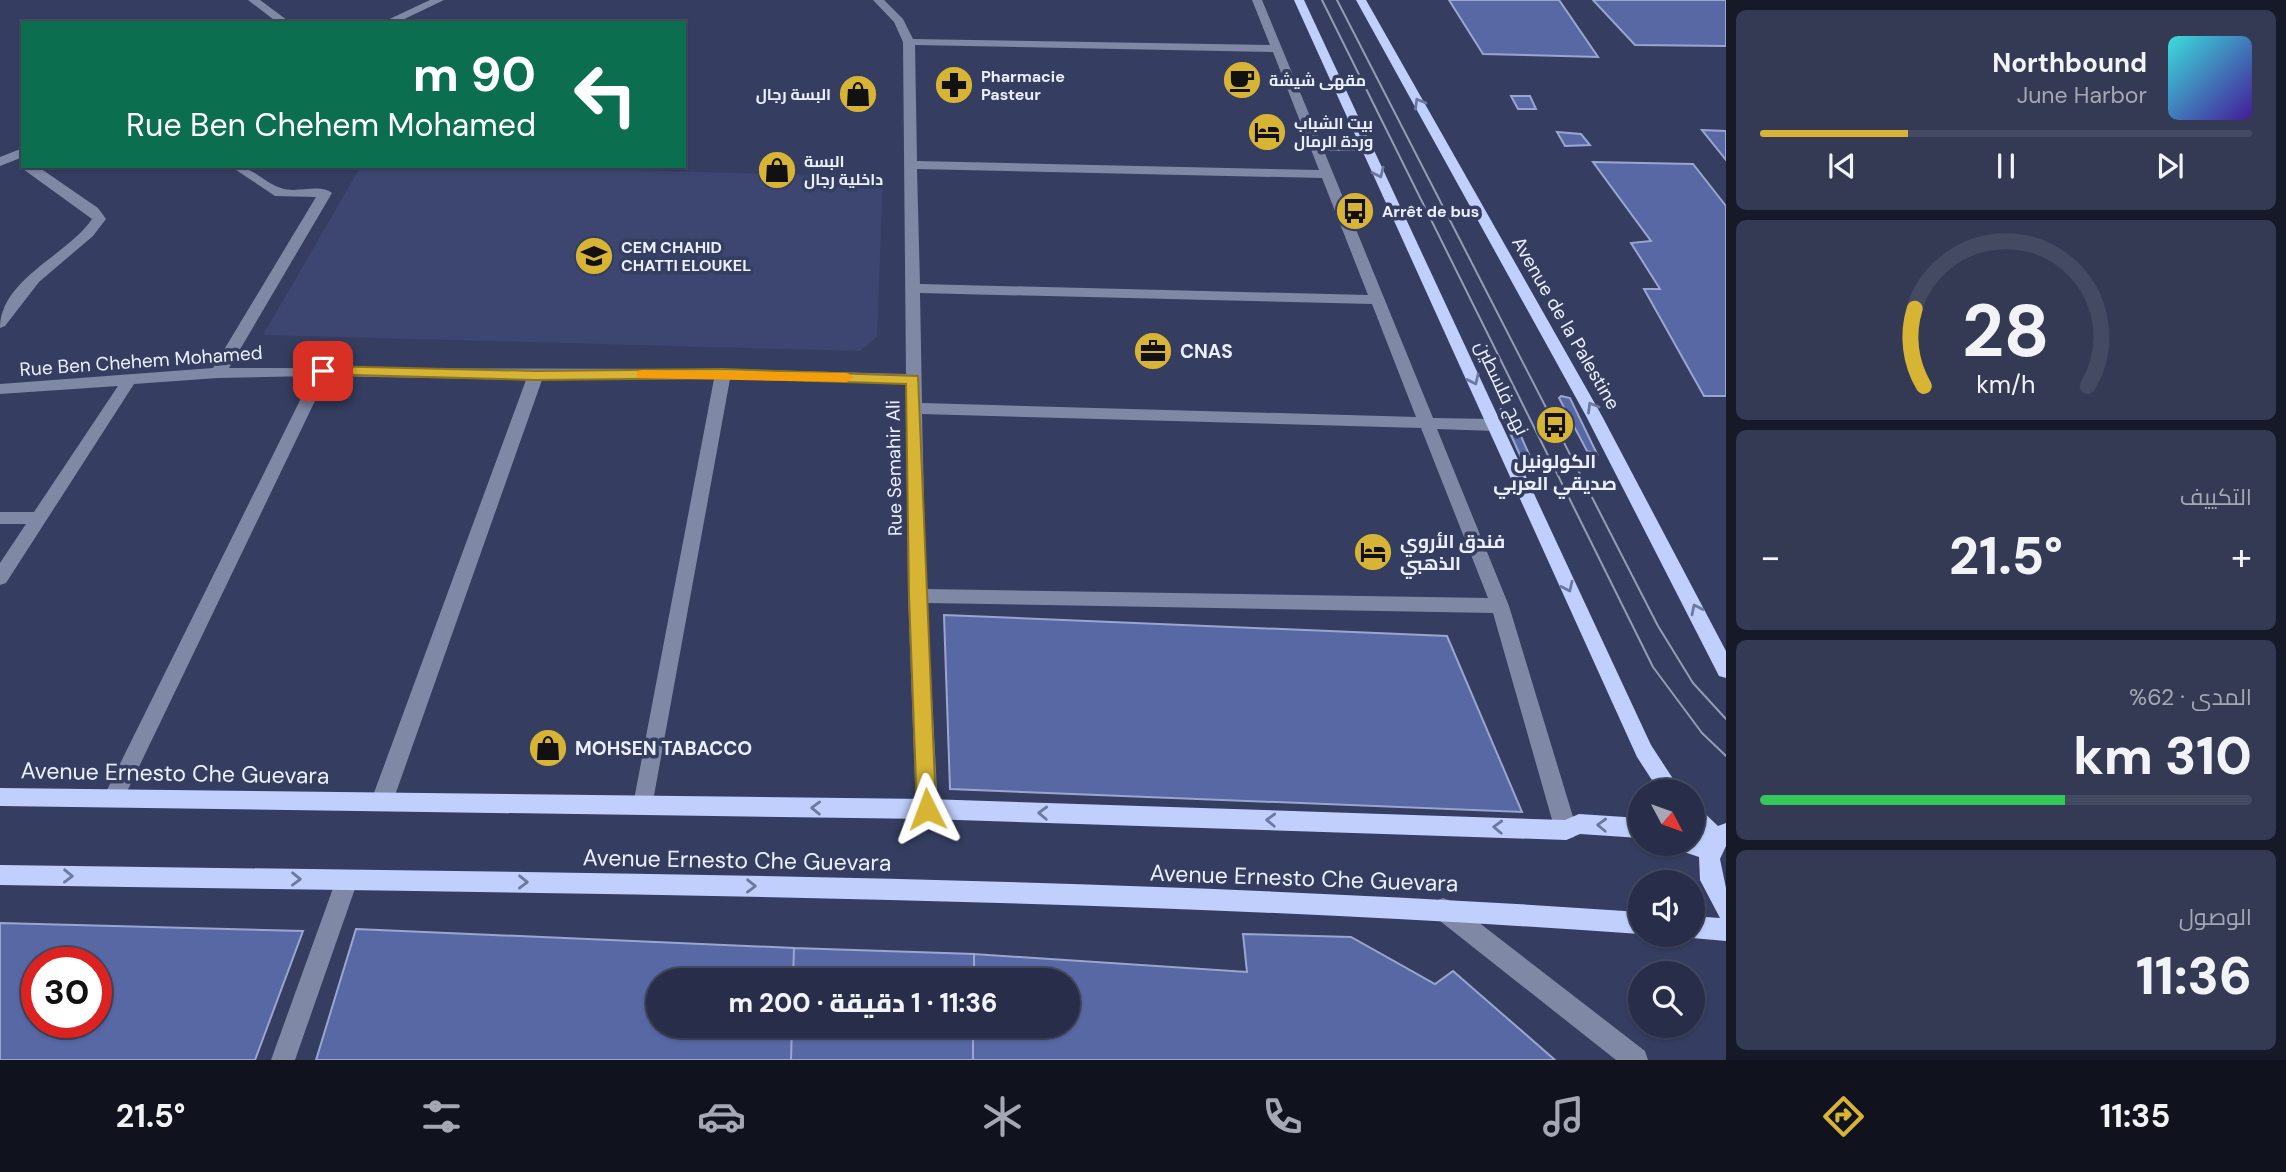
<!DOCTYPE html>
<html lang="ar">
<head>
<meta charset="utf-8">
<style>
  :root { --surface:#282e49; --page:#343a53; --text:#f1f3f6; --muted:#a5a8b4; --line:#444a61; --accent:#d8b434 }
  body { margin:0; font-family:"DM Sans",Cairo,sans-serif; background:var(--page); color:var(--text); direction:rtl; height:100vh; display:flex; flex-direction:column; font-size:26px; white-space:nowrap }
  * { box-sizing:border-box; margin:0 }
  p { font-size:23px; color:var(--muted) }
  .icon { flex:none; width:38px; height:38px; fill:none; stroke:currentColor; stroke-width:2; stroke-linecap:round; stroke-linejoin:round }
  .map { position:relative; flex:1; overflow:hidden; direction:ltr }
  .details { display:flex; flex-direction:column; gap:10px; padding:10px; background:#161928; width:560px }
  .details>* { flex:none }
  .guide { position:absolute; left:21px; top:21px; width:665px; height:147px; border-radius:0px; box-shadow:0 2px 5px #0004,0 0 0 2px var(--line); direction:rtl; background:#0b6e4f; color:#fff; overflow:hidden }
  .needle { width:46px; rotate:131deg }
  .tools { position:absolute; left:1628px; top:779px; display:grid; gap:14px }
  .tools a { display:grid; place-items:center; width:77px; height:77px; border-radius:50%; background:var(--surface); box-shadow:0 2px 5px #0004,0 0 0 2px var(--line); font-size:35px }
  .speed { position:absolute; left:21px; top:947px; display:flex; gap:14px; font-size:35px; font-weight:700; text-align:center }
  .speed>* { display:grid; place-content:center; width:91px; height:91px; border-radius:50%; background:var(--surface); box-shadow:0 2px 5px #0004,0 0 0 2px var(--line); line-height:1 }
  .speed .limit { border:10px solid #d22; background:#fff; color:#111 }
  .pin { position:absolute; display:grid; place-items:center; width:60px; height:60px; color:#fff; margin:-30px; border-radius:14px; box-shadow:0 4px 10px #0006 }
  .me { position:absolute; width:77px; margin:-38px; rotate:357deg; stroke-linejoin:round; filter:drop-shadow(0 0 5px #0008) }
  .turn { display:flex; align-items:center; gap:24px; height:147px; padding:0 35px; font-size:32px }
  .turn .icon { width:91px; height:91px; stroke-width:2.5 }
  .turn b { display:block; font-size:49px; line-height:60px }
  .big { font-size:52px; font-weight:800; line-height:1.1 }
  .details .widget { flex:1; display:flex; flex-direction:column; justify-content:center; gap:10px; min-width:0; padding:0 24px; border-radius:10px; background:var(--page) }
  .details .dial { align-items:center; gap:0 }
  .dial svg { height:182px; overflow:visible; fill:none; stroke:var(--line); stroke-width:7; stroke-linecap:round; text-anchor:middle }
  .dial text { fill:var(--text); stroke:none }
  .song { display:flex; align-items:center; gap:21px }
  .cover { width:84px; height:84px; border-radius:10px; background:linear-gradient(135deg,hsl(180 70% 55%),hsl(260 70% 35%)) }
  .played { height:7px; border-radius:4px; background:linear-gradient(90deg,var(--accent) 30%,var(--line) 30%) }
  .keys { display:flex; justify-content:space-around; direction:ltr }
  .heat { display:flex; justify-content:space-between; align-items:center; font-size:38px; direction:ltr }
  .charge { height:10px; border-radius:5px; background:linear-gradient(90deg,#34c759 62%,var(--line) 0) }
  .trip { position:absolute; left:646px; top:968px; width:434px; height:70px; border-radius:35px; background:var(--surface); box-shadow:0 2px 5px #0004,0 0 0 2px var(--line); font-weight:800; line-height:70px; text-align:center; direction:rtl }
  .menu { display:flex; height:112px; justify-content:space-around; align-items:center; background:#10121d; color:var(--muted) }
  .menu .icon { width:49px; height:49px }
  .menu .on { color:var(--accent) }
  .menu b { font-size:32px; color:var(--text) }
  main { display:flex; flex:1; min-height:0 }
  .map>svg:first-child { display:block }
  .built { fill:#3c4670 }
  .building { fill:#5868a5; stroke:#9aa6d0; stroke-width:2; fill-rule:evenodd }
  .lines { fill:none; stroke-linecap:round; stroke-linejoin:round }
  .minor { fill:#7f88a4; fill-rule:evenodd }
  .major { fill:#c1cffd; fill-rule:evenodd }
  .tram { stroke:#969cb4; stroke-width:2 }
  .oneway { stroke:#6d789f }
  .route { fill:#d8b434; stroke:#8c7522; stroke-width:2 }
  .slow { fill:#f59e0b }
  .labels { text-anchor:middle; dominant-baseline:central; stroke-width:7; stroke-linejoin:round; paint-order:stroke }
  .far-poi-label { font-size:16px; font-weight:bold; fill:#ecf0fe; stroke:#353e61; text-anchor:start }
  .street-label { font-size:19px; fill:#ecf0fe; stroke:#353e61 }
  .poi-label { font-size:19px; font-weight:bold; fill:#ecf0fe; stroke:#353e61; text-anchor:start }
  .near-street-label { font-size:23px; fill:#ecf0fe; stroke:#353e61 }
</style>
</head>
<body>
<main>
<section class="details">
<div class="widget">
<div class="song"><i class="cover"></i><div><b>Northbound</b><p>June Harbor</p></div></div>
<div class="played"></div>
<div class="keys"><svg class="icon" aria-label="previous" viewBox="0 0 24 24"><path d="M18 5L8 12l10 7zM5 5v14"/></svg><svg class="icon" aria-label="pause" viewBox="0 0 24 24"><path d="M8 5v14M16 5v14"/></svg><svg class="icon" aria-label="next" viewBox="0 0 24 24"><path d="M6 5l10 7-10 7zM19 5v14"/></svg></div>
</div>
<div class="widget dial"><svg viewBox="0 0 100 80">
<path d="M14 69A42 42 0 1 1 86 69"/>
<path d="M14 69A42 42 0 0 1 10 35" stroke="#d8b434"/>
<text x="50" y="56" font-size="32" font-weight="700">28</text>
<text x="50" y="72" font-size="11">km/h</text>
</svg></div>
<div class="widget"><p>التكييف</p>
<div class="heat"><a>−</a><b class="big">21.5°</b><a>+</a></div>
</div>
<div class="widget"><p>المدى · 62%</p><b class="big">310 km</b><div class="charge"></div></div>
<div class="widget"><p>الوصول</p><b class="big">11:36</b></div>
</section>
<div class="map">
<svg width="1726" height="1060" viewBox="0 0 1726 1060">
  <rect width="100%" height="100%" fill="#353e61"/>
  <path class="built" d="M361,166H518L883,178L877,337L860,351L263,335Z"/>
  <path class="building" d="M1449,0H1559L1598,57L1483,54Z
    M1593,0H1726V46L1635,45Z
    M1511,96H1530L1536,109H1518Z
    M1702,130L1726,131V160Z
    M1557,132L1581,134L1590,145L1565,146Z
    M1593,162L1693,164L1726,206V396H1704L1644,289H1660L1631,243L1651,241Z
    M1561,396L1570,398L1597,454L1587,451L1559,398Z
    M1501,409L1510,411L1535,468L1525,466L1500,411Z
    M944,615L1447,636L1522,812L950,789Z
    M0,923L303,931L255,1060H0ZM37,962H96V1022H37Z
    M356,929L794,948L793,980H658V1026H792L791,1060H316Z
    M1243,934L1351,937L1435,984L1453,971L1555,1060H973V1026H1068V980H974V954L1247,972Z
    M794,948L974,954V980H793Z
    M792,1026H973V1060H791Z"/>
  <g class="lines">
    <path class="minor" d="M248,0H260L291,23H278Z
      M430,0H444L396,23H381Z
      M873,0H884L903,19L913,39L1270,45L1252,0H1262L1321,143H1367L1373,147L1367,151H1324L1433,418L1494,419L1502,425L1494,431L1437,429L1509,606L1577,830L1574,837L1566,840L1558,837L1555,830L1493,613L927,603L938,809L934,816L927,819L920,816L916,809L908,596L906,384L730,379L651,812L644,815L637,812L633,805L714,379L542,380L393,801L389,808L382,811L375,808L371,801L526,380L327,376L121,804L114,806L107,804L104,797L107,790L312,376L218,378L134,384L6,583L0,585V563L26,524H0V512H34L118,386L0,394V384L213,368L316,197L275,196L230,166C255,166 260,181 281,188C297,194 319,183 332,193L229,368L723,369L906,374L903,42L894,22ZM915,45L1273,52L1319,170L917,161ZM917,169L1322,178L1368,295L920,284ZM920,293L1372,304L1416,417L922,403ZM922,414L1421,428L1488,598L926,589Z
      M23,148V157L0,166V157Z
      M23,164L37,166L98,208L106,219L93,236L39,282L5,326L0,328C0,279 68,255 92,219L23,169Z
      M347,870L355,873L358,880L295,1060H271L336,880L339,873Z
      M1443,898L1451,901L1645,1051L1648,1060H1616L1435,917L1432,909L1435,901Z"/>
    <path class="major" d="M1294,0H1304L1651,745L1681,791H1659L1637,757Z
      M1356,0H1366L1602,416L1726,651V678L1719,676L1586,416Z
      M0,788L927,799L1565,820L1579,814L1640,818V838L1580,834L1566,840L927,819L0,806Z
      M1692,805L1699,808L1718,826L1726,823V846L1720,859L1726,888V941L1692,938L1684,934H1692V916L1720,918L1700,880L1699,857L1681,851L1678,844H1692V835L1700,837L1692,830Z
      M0,865C547,873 1094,874 1640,912V934C1094,895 547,894 0,885Z"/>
    <path class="tram" d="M1322,0L1653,667L1702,733L1726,756
      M1337,0L1658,626L1693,683L1726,719"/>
  </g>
  <defs><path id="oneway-chevron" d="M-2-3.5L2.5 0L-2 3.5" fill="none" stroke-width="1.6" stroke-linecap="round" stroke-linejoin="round" transform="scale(1.75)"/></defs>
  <g class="oneway">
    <use href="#oneway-chevron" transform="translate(1419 103) rotate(-120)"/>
    <use href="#oneway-chevron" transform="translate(1379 173) rotate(65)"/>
    <use href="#oneway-chevron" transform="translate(1474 380) rotate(65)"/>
    <use href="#oneway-chevron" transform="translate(1592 407) rotate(-120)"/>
    <use href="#oneway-chevron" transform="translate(1568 587) rotate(65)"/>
    <use href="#oneway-chevron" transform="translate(1696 609) rotate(-116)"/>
    <use href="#oneway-chevron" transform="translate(816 808) rotate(-179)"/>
    <use href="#oneway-chevron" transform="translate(1043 813) rotate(-178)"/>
    <use href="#oneway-chevron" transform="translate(1271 820) rotate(-178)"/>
    <use href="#oneway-chevron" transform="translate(1602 825) rotate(-178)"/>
    <use href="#oneway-chevron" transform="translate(1498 827) rotate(-178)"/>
    <use href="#oneway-chevron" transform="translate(68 876) rotate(1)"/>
    <use href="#oneway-chevron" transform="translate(296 879) rotate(1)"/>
    <use href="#oneway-chevron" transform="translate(523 882) rotate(1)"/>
    <use href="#oneway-chevron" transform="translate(751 886) rotate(1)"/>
  </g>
  <path class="route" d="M323,366L536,371L723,369L918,376L936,809L933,815L927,818L920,815L917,809L909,596L906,384L723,378L536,380L318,374L316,371Z"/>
  <path class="slow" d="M642,370L847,373L854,377L847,382L637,378V371Z"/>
  <defs>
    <g id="cafe-disc" transform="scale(2.0125)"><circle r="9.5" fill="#d8b434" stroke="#353e61"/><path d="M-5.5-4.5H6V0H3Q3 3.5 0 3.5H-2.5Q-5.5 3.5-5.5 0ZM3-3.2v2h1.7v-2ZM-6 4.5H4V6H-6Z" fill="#111"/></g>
    <g id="pharmacy-disc" transform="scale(2.0125)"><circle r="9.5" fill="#d8b434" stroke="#353e61"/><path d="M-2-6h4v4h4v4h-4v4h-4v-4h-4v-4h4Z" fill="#111"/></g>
    <g id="shop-disc" transform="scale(2.0125)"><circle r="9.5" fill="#d8b434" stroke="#353e61"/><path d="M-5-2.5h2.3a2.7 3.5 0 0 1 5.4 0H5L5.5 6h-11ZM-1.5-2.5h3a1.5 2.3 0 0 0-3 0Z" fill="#111"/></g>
    <g id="hotel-disc" transform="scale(2.0125)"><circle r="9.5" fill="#d8b434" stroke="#353e61"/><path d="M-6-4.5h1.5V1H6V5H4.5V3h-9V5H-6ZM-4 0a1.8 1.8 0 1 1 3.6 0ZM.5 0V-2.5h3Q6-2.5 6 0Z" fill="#111"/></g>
    <g id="bus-disc" transform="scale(2.0125)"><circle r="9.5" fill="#d8b434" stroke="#353e61"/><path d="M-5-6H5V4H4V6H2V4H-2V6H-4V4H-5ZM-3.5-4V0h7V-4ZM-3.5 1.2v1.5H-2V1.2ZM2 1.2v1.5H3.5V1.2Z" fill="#111"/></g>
    <g id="school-disc" transform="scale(2.0125)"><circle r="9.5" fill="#d8b434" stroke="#353e61"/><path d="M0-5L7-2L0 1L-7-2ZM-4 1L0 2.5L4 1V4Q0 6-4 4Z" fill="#111"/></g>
    <g id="office-disc" transform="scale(2.0125)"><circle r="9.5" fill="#d8b434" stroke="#353e61"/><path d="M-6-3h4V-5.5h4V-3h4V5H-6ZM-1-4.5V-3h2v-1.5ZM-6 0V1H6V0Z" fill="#111"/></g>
  </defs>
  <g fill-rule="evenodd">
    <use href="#cafe-disc" x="1242" y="80"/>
    <use href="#pharmacy-disc" x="954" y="85"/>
    <use href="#shop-disc" x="858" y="94"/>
    <use href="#hotel-disc" x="1267" y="132"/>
    <use href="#shop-disc" x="777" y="170"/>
    <use href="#bus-disc" x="1355" y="211"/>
    <use href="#school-disc" x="594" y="256"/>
    <use href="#office-disc" x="1153" y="351"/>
    <use href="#bus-disc" x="1555" y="425"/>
    <use href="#hotel-disc" x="1373" y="552"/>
    <use href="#shop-disc" x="548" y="748"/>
  </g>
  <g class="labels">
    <g class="far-poi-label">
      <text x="981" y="76">Pharmacie<tspan x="981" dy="18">Pasteur</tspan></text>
      <text x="1269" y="80">مقهى شيشة</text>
      <text x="831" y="94" text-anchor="end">البسة رجال</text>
      <text x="1294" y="123">بيت الشباب<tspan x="1294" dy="18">وردة الرمال</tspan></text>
      <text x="804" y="161">البسة<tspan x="804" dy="18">داخلية رجال</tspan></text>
      <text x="1382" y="211">Arrêt de bus</text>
      <text x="621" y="247">CEM CHAHID<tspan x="621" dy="18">CHATTI ELOUKEL</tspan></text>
    </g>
    <g class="street-label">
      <text transform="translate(1566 323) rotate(60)">Avenue de la Palestine</text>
      <text transform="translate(141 361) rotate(-4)">Rue Ben Chehem Mohamed</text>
      <text transform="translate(1502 388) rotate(65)">نهج فلسطين</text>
      <text transform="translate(894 468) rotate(-91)">Rue Semahir Ali</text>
    </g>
    <g class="poi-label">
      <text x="1180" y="351">CNAS</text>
      <text x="1555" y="461" text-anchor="middle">الكولونيل<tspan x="1555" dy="22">صديقي العربي</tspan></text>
      <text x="1400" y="541">فندق الأروي<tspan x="1400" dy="22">الذهبي</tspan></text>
      <text x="575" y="748">MOHSEN TABACCO</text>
    </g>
    <g class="near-street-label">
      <text transform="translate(175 773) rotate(1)">Avenue Ernesto Che Guevara</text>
      <text transform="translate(737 860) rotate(1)">Avenue Ernesto Che Guevara</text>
      <text transform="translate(1304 878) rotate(2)">Avenue Ernesto Che Guevara</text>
    </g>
  </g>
</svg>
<div class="tools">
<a><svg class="needle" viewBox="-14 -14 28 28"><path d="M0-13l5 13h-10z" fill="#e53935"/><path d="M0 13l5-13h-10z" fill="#a5a8b4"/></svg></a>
<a><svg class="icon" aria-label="sound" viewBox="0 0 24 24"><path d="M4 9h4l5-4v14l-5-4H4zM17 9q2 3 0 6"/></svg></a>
<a><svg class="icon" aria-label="search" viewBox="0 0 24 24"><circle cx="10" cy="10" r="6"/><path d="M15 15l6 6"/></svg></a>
</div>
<div class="speed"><div class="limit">30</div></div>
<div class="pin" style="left:323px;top:371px;background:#d93025"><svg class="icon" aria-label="arrive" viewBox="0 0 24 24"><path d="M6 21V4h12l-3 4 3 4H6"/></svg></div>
<svg class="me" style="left:927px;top:809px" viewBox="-20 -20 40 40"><path d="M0-17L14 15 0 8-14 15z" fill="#d8b434" stroke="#fff" stroke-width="4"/></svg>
<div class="trip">11:36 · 1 دقيقة · 200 m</div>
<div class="guide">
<div class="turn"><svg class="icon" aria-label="left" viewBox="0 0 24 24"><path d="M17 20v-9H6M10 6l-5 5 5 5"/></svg><div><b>90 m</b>Rue Ben Chehem Mohamed</div></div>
</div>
</div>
</main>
<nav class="menu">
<b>11:35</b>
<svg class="icon on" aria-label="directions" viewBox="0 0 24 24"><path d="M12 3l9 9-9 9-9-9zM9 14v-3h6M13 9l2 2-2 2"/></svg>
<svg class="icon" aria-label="music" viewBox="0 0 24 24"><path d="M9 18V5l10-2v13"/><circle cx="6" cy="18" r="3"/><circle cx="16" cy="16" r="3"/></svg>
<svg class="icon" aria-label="phone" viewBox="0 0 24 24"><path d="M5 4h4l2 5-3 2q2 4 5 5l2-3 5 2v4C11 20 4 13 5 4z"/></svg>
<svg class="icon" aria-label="climate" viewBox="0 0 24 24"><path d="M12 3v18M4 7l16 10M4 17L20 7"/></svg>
<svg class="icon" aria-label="car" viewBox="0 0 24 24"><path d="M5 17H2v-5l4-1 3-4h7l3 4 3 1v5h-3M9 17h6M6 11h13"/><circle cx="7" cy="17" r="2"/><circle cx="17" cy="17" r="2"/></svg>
<svg class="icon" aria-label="filters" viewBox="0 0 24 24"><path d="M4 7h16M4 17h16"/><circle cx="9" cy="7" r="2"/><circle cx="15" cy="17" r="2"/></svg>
<b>21.5°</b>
</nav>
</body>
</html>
